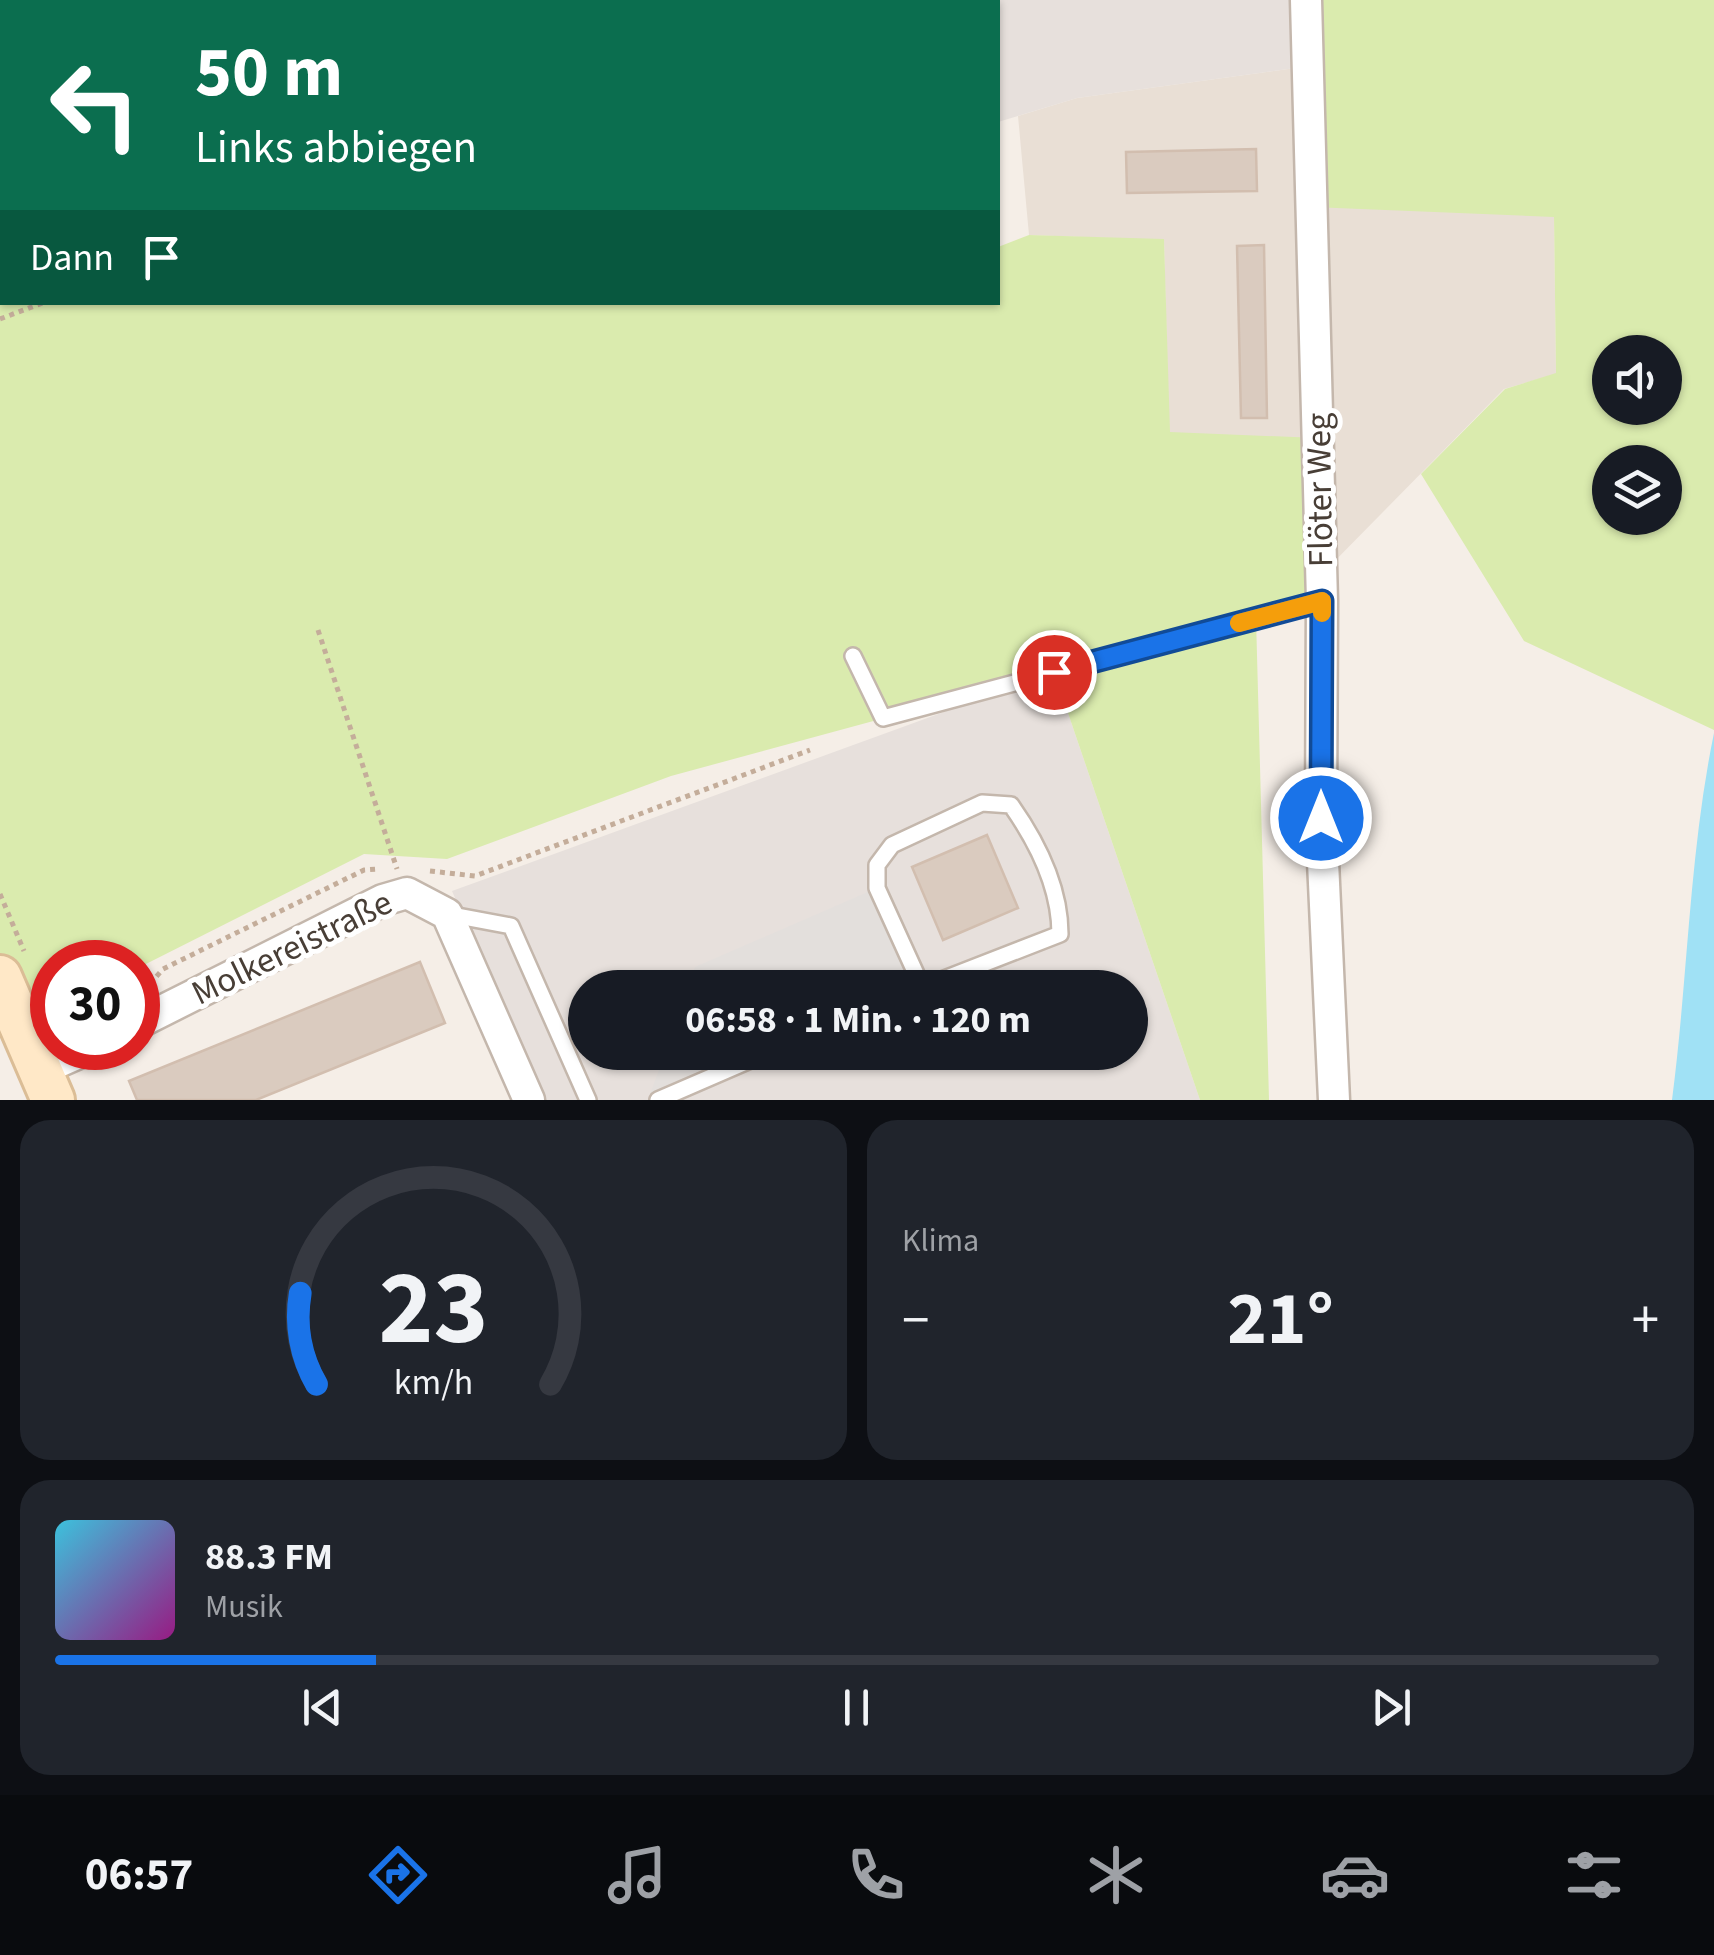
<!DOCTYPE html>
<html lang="de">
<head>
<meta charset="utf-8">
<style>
  :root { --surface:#171b24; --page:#20242c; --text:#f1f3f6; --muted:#9ea1a6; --line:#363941; --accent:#1a73e8 }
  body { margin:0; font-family:"Source Sans 3",sans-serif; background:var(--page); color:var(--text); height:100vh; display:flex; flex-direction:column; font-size:38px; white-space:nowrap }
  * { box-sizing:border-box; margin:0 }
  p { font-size:32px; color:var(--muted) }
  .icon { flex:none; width:55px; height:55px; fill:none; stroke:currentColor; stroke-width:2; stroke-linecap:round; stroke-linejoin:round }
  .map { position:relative; height:1100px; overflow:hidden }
  .panel { display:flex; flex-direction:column; gap:20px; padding:20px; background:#0d0f14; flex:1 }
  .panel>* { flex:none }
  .banner { position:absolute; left:0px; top:0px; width:1000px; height:305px; box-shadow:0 2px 8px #0004; background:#0b6e4f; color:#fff; overflow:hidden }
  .controls { position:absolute; left:1592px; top:335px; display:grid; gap:20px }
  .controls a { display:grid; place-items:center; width:90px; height:90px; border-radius:50%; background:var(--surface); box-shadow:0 2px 8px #0004; font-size:50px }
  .speed { position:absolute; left:30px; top:940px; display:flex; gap:20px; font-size:50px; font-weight:700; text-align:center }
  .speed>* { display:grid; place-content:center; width:130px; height:130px; border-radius:50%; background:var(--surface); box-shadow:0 2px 8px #0004; line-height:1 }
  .speed .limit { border:15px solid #d22; background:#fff; color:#111 }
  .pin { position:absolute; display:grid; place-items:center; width:85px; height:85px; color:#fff; margin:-42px; border:5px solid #fff; border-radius:50%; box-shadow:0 2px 10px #0007 }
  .me { position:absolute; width:110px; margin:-55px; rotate:0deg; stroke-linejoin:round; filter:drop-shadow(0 0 8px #0008) }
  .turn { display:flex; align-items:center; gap:35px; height:210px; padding:0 30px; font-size:45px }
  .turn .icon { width:130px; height:130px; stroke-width:2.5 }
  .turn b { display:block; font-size:70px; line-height:85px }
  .then { display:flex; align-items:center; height:95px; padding:0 30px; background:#0003; gap:20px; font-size:38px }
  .big { font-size:75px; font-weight:700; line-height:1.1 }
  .panel .card { flex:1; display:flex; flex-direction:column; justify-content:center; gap:15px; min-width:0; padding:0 35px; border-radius:30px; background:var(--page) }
  .panel .dial { align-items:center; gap:0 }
  .dial svg { height:260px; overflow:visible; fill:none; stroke:var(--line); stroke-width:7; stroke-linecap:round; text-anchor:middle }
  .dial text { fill:var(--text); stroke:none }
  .song { display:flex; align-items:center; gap:30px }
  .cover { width:120px; height:120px; border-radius:15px; background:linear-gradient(135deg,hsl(190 70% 55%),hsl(310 70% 35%)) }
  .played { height:10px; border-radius:5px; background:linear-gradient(90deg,var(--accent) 20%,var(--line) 20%) }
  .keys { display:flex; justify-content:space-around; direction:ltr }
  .heat { display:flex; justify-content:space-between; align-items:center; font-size:55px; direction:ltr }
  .panel .tiles { flex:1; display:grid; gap:20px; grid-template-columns:1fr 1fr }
  .card:last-child { grid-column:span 2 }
  .trip { position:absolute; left:568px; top:970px; width:580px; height:100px; border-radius:50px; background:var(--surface); box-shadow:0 2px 8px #0004; font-weight:700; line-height:100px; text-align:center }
  .dock { display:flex; height:160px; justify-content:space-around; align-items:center; background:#090b0e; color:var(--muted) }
  .dock .icon { width:70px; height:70px }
  .dock .selected { color:var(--accent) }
  .dock b { font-size:45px; color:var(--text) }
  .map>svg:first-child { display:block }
  .residential { fill:#e9dfd5 }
  .industrial { fill:#e7e0dc; fill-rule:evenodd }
  .green { fill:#daebae; fill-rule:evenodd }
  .parking { fill:#e3dfdc }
  .water { fill:#a0e1f5 }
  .building { fill:#dacbbf; stroke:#d2beaf; stroke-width:2.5 }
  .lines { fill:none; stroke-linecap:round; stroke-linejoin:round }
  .lane-casing { stroke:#c4b7ac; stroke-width:20 }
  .street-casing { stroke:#c4b7ac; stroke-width:35 }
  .secondary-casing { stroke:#dbbd96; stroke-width:48 }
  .path { stroke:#c4ad9a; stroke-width:5; stroke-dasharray:5 5; stroke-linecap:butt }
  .lane { stroke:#fff; stroke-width:15 }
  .street { stroke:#fff; stroke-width:30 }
  .secondary { stroke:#ffe8c7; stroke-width:42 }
  .route-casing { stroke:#114b97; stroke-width:25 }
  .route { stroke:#1a73e8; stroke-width:18 }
  .slow { stroke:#f59e0b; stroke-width:18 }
  .labels { text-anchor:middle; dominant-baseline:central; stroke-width:10; stroke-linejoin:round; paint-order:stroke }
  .street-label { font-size:35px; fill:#483e36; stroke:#fff }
</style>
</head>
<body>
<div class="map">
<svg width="1714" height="1100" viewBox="0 0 1714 1100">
  <rect width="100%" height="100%" fill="#f5eee7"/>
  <path class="residential" d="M1310,66L1313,206L1554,216L1556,374L1504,389L1322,574L1169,433L1164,240L1029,235L1018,116L1077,98Z"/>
  <path class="industrial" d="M745,0H1308L1310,66L1077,98L998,122V2Z
    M1054,672L1200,1100H542L452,891ZM585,988H1130V1052H585Z"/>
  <path class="green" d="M0,0L745,2H2V302H998V247L1029,235L1164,239L1170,432L1318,438L1322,601L1256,618L1269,1100H1200L1054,672L671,776L447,859L364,854L138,968V962H52V1033L26,1038L0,977Z
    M1308,0H1714V730L1524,641L1421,474L1505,389L1556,373L1554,217L1312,207ZM1610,352H1665V408H1610ZM1610,462H1665V518H1610Z"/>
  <path class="parking" d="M877,888L921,988H688L695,967Z
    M665,1053H769L648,1100Z"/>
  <path class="water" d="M1714,733V1100H1672C1688,978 1689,854 1714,733Z"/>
  <path class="building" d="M1256,149L1257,191L1127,193L1126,152Z
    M1264,245L1267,418H1241L1237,246Z
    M987,835L1018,908L943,940L912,867Z
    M420,962L445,1023L256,1100H137L129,1081Z"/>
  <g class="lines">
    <g class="lane-casing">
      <path id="lane" d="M853,656L883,718L1322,601
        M447,914L511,926L588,1100
        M921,988L1060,934C1060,888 1037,842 1011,805L982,803L892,845L877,865V888L922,987
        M658,1100L769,1052"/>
    </g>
    <g class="street-casing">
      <path id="street" d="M1306,0L1322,601L1321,818L1334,1100
        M138,1023L383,900L407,893L447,914L529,1100
        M40,1070L90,1048"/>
    </g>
    <g class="secondary-casing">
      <path id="secondary" d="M0,977L53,1100"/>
    </g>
    <path class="path" d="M450,2L453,0
      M0,319L45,302
      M318,630L397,869
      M430,871L475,876L810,750
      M0,894L24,951
      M150,984L163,969L364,870L379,869"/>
    <use href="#lane" class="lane"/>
    <use href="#street" class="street"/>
    <use href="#secondary" class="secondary"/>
  </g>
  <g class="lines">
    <g class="route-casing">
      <path id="route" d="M1054,672L1322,601L1321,818"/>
    </g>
    <use href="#route" class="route"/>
    <path class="slow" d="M1239,623L1322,601V613"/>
  </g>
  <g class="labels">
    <g class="street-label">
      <text transform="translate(1320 490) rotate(-91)">Flöter Weg</text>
      <text transform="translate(292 948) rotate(-26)">Molkereistraße</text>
    </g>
  </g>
</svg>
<div class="controls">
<a><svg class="icon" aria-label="sound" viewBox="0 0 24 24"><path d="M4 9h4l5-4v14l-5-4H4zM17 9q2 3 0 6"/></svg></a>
<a><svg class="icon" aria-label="layers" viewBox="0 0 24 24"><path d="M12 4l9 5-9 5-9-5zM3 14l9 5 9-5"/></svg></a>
</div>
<div class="speed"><div class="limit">30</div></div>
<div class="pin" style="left:1054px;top:672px;background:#d93025"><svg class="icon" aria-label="arrive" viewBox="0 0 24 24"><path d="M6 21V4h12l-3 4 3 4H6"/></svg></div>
<svg class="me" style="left:1321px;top:818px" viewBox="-20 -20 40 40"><circle r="17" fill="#1a73e8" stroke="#fff" stroke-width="3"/><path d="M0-11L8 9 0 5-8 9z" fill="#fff"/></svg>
<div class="trip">06:58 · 1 Min. · 120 m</div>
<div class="banner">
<div class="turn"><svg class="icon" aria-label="left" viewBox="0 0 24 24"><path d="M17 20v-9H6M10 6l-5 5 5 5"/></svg><div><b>50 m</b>Links abbiegen</div></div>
<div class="then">Dann<svg class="icon" aria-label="arrive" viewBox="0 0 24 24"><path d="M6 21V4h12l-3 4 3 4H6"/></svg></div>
</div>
</div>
<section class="panel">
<div class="tiles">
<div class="card dial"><svg viewBox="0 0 100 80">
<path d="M14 69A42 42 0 1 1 86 69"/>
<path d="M14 69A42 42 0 0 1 9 41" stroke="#1a73e8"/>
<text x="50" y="56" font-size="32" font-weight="700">23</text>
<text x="50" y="72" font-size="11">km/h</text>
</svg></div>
<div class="card"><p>Klima</p>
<div class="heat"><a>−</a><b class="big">21°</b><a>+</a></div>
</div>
<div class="card">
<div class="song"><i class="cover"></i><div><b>88.3 FM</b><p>Musik</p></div></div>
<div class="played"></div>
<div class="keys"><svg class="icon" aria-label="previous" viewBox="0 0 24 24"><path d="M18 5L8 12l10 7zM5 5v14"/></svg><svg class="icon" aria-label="pause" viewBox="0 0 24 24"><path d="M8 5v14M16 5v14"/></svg><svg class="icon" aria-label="next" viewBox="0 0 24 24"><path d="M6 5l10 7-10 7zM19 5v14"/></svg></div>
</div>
</div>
</section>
<nav class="dock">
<b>06:57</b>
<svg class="icon selected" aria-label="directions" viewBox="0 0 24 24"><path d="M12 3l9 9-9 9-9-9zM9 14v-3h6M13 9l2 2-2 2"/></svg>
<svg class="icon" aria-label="music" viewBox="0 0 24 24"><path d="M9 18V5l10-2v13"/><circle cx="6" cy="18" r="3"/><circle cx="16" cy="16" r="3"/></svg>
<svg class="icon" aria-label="phone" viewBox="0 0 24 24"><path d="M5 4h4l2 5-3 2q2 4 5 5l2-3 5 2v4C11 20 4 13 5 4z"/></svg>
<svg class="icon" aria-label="climate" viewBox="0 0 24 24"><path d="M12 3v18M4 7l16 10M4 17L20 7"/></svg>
<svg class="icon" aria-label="car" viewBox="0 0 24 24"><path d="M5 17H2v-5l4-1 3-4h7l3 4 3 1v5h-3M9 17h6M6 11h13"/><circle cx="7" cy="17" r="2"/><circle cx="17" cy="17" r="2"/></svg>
<svg class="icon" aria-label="filters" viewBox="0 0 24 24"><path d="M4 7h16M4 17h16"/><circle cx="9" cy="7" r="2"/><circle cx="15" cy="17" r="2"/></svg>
</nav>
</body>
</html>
